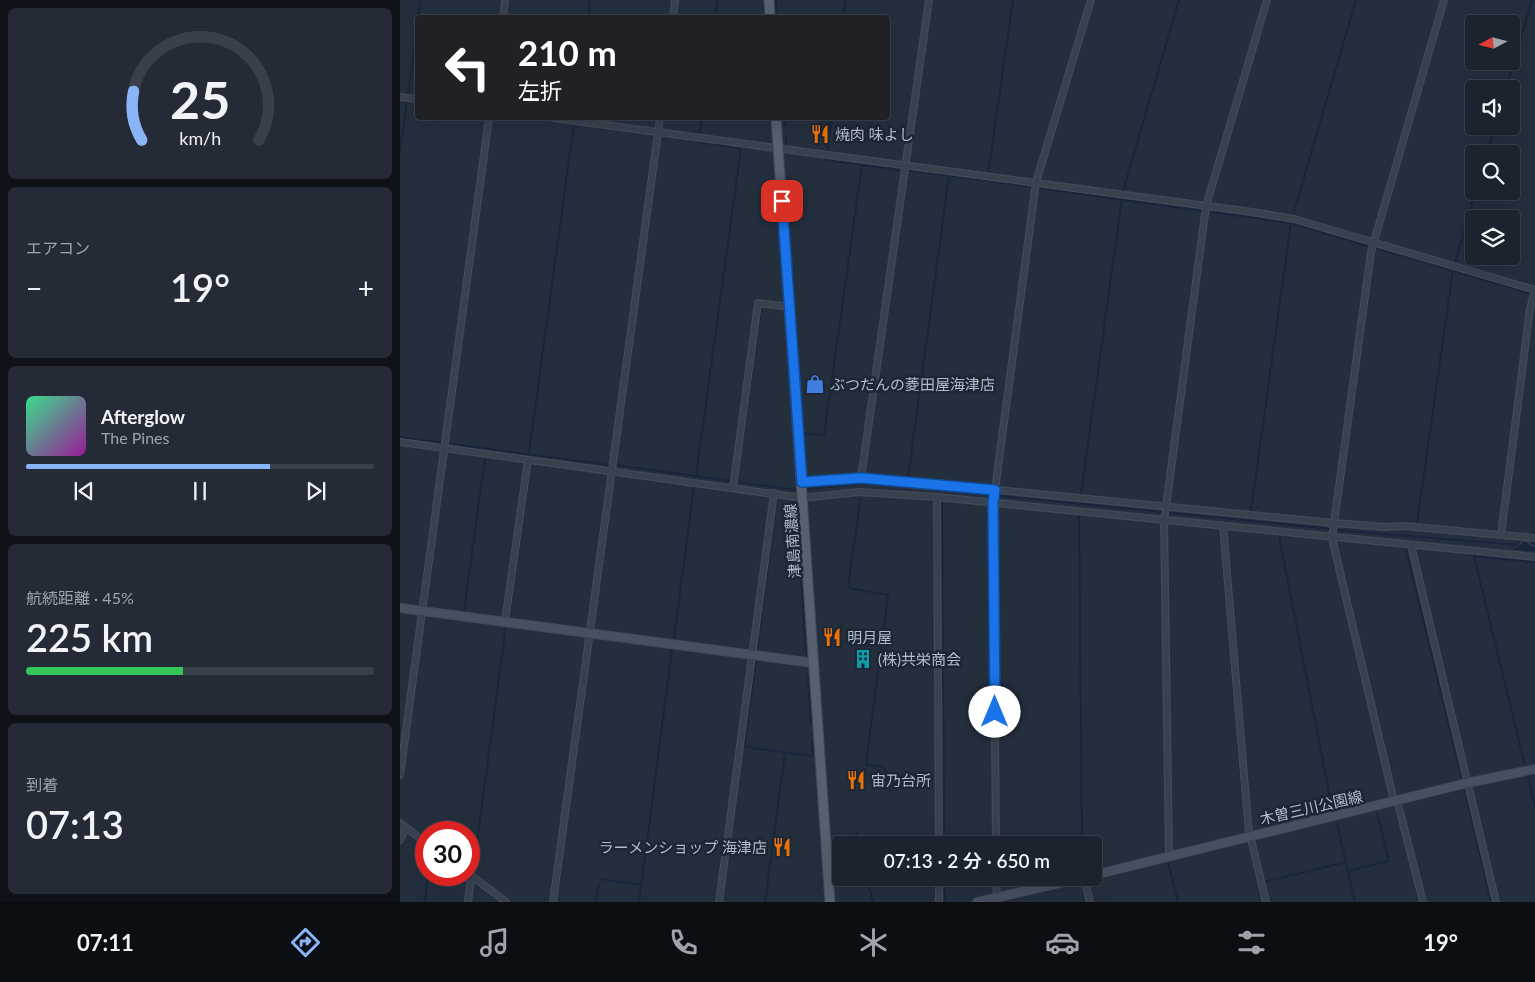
<!DOCTYPE html>
<html lang="ja">
<head>
<meta charset="utf-8">
<style>
  :root { --surface:#1b232e; --page:#242b36; --text:#f1f3f6; --muted:#a0a4aa; --line:#39404a; --accent:#8ab4f8 }
  body { margin:0; font-family:Lato,"Noto Sans JP",sans-serif; background:var(--page); color:var(--text); height:100vh; display:flex; flex-direction:column; font-size:19px; white-space:nowrap }
  * { box-sizing:border-box; margin:0 }
  p { font-size:16px; color:var(--muted) }
  .icon { flex:none; width:28px; height:28px; fill:none; stroke:currentColor; stroke-width:2; stroke-linecap:round; stroke-linejoin:round }
  .map { position:relative; flex:1; overflow:hidden }
  .side { display:flex; flex-direction:column; gap:8px; padding:8px; background:#0f1319; width:400px }
  .side>* { flex:none }
  .banner { position:absolute; left:15px; top:15px; width:475px; height:105px; border-radius:5px; box-shadow:0 5px 20px #0002,0 0 0 1px var(--line); background:#202124; color:#fff; overflow:hidden }
  .needle { width:32px; rotate:263deg }
  .tools { position:absolute; left:1065px; top:15px; display:grid; gap:10px }
  .tools a { display:grid; place-items:center; width:55px; height:55px; border-radius:5px; background:var(--surface); box-shadow:0 5px 20px #0002,0 0 0 1px var(--line); font-size:25px }
  .speed { position:absolute; left:15px; top:821px; display:flex; gap:10px; font-size:25px; font-weight:700; text-align:center }
  .speed>* { display:grid; place-content:center; width:65px; height:65px; border-radius:50%; background:var(--surface); box-shadow:0 5px 20px #0002,0 0 0 1px var(--line); line-height:1 }
  .speed .limit { border:8px solid #d22; background:#fff; color:#111 }
  .pin { position:absolute; display:grid; place-items:center; width:42px; height:42px; color:#fff; margin:-21px; border-radius:10px; box-shadow:0 2px 8px #0006 }
  .me { position:absolute; width:55px; margin:-28px; rotate:0deg; stroke-linejoin:round; filter:drop-shadow(0 0 4px #0008) }
  .turn { display:flex; align-items:center; gap:18px; height:105px; padding:0 20px; font-size:22px }
  .turn .icon { width:65px; height:65px; stroke-width:2.5 }
  .turn b { display:block; font-size:35px; line-height:42px }
  .big { font-size:38px; font-weight:600; line-height:1.1 }
  .side .tile { flex:1; display:flex; flex-direction:column; justify-content:center; gap:8px; min-width:0; padding:0 18px; border-radius:8px; background:var(--page) }
  .side .dial { align-items:center; gap:0 }
  .dial svg { height:130px; overflow:visible; fill:none; stroke:var(--line); stroke-width:7; stroke-linecap:round; text-anchor:middle }
  .dial text { fill:var(--text); stroke:none }
  .song { display:flex; align-items:center; gap:15px }
  .cover { width:60px; height:60px; border-radius:8px; background:linear-gradient(135deg,hsl(150 70% 55%),hsl(300 70% 35%)) }
  .played { height:5px; border-radius:2px; background:linear-gradient(90deg,var(--accent) 70%,var(--line) 70%) }
  .keys { display:flex; justify-content:space-around; direction:ltr }
  .heat { display:flex; justify-content:space-between; align-items:center; font-size:28px; direction:ltr }
  .charge { height:8px; border-radius:4px; background:linear-gradient(90deg,#34c759 45%,var(--line) 0) }
  .trip { position:absolute; left:432px; top:836px; width:270px; height:50px; border-radius:5px; background:var(--surface); box-shadow:0 5px 20px #0002,0 0 0 1px var(--line); font-weight:600; line-height:50px; text-align:center }
  .tabs { display:flex; height:80px; justify-content:space-around; align-items:center; background:#0b0e12; color:var(--muted) }
  .tabs .icon { width:35px; height:35px }
  .tabs .on { color:var(--accent) }
  .tabs b { font-size:22px; color:var(--text) }
  main { display:flex; flex:1; min-height:0 }
  .map>svg:first-child { display:block }
  .water { fill:url(#water-waves) }
  .lines { fill:none; stroke-linecap:round; stroke-linejoin:round }
  .stream { stroke:#17263c; stroke-width:2 }
  .street-casing { stroke:#414a57; stroke-width:8 }
  .secondary-casing { stroke:#414a57; stroke-width:10 }
  .primary-casing { stroke:#414a57; stroke-width:11 }
  .street { stroke:#38414e; stroke-width:5.5 }
  .secondary { stroke:#465061; stroke-width:8 }
  .primary { stroke:#56606e; stroke-width:9 }
  .route-casing { stroke:#114b97; stroke-width:12 }
  .route { stroke:#1a73e8; stroke-width:9 }
  .labels { text-anchor:middle; dominant-baseline:central; stroke-width:5; stroke-linejoin:round; paint-order:stroke }
  .poi-label { font-size:15px; fill:#b4bcc9; stroke:#1d2633; text-anchor:start }
  .street-label { font-size:15px; fill:#b4bcc9; stroke:#1d2633 }
</style>
</head>
<body>
<main>
<section class="side">
<div class="tile dial"><svg viewBox="0 0 100 80">
<path d="M14 69A42 42 0 1 1 86 69"/>
<path d="M14 69A42 42 0 0 1 9 39" stroke="#8ab4f8"/>
<text x="50" y="56" font-size="32" font-weight="700">25</text>
<text x="50" y="72" font-size="11">km/h</text>
</svg></div>
<div class="tile"><p>エアコン</p>
<div class="heat"><a>−</a><b class="big">19°</b><a>+</a></div>
</div>
<div class="tile">
<div class="song"><i class="cover"></i><div><b>Afterglow</b><p>The Pines</p></div></div>
<div class="played"></div>
<div class="keys"><svg class="icon" aria-label="previous" viewBox="0 0 24 24"><path d="M18 5L8 12l10 7zM5 5v14"/></svg><svg class="icon" aria-label="pause" viewBox="0 0 24 24"><path d="M8 5v14M16 5v14"/></svg><svg class="icon" aria-label="next" viewBox="0 0 24 24"><path d="M6 5l10 7-10 7zM19 5v14"/></svg></div>
</div>
<div class="tile"><p>航続距離 · 45%</p><b class="big">225 km</b><div class="charge"></div></div>
<div class="tile"><p>到着</p><b class="big">07:13</b></div>
</section>
<div class="map">
<svg width="1135" height="902" viewBox="0 0 1135 902">
  <defs>
    <pattern id="water-waves" width="16" height="10" patternUnits="userSpaceOnUse" patternTransform="scale(1.25)"><rect width="16" height="10" fill="#17263c"/><path d="M0 5q4-4 8 0t8 0" fill="none" stroke="#364457"/></pattern>
  </defs>
  <rect width="100%" height="100%" fill="#242f3e"/>
  <path class="water" d="M1117,541L1135,542V551L1116,550Z"/>
  <g class="lines">
    <path class="stream" d="M376,0L377,18
      M18,18L21,0
      M188,18L190,0
      M315,18L317,0
      M443,18L445,0
      M1106,89L1132,0
      M8,94L18,23
      M384,118L385,126
      M299,135L302,118
      M386,138V145
      M0,152L7,100
      M427,152L432,118
      M1087,154L1095,126
      M427,158L426,160L500,170
      M507,170L633,187
      M588,174L613,0
      M639,188L802,211
      M723,191L779,0
      M811,212L890,223L970,247
      M893,215L956,0
      M976,248L1132,294
      M1055,263L1076,191
      M405,433L424,435L462,165
      M0,437L210,465
      M129,453L174,123
      M215,465L332,481
      M296,476L341,148L298,142
      M508,477L549,176
      M337,481L361,308
      M336,482L398,490
      M406,489L460,484H481L931,529
      M681,494L722,198
      M461,496L448,585L449,588L488,595L466,765L484,767L490,792
      M396,500L406,654
      M542,501L544,831
      M851,511L891,222
      M679,516L682,845
      M1017,523L1053,269
      M820,529L845,829
      M936,530L1118,545
      M1135,534V533
      M879,536L932,808
      M1006,550L1062,779
      M64,611L85,458
      M109,618L131,463
      M274,639L294,485
      M357,652L377,497
      M356,661L344,747L413,756L412,741
      M408,676L411,723
      M1125,766L1074,556L1132,562
      M1128,777L1135,808
      M1065,790L1091,902
      M937,824L955,902
      M457,833L459,845
      M544,840V845
      M768,862L778,902
      M69,868L73,871L106,626
      M948,871L989,861L977,813
      M467,878L473,902
      M545,878V902
      M201,879L241,885
      M865,882L946,862
      M25,902L28,875
      M196,902L199,884
      M239,902L272,650
      M365,902L385,752"/>
    <g class="street-casing">
      <path id="street" d="M103,18L105,0
        M273,18L275,0
        M0,97L18,99
        M153,118L852,212L894,219L1135,290
        M0,442L402,498L459,492L537,497L1135,557
        M461,478L529,0
        M402,482L461,478L505,481L934,523L985,527L1004,526L1135,538
        M333,488L358,303L390,307
        M537,497L539,845
        M823,526L849,835
        M1101,535L1130,309L1135,290
        M1011,545L1096,902
        M105,622L128,460
        M0,775L89,118
        M997,800L1023,902
        M994,801L932,538L971,252L1044,0
        M0,823L26,843
        M850,835L866,902
        M0,840L6,828
        M596,845L593,503L595,490L636,182L691,0
        M769,856L764,520L766,507L806,206L867,0
        M69,874L106,902
        M539,878V902
        M596,878L597,898
        M684,878L690,902
        M68,902L71,876
        M153,902L260,118
        M319,902L374,493"/>
    </g>
    <g class="secondary-casing">
      <path id="secondary" d="M0,608L414,663
        M694,875L1067,783L1135,769
        M577,902L682,878"/>
    </g>
    <g class="primary-casing">
      <path id="primary" d="M369,0L370,18
        M376,118L430,902"/>
    </g>
    <use href="#street" class="street"/>
    <use href="#secondary" class="secondary"/>
    <use href="#primary" class="primary"/>
  </g>
  <g class="lines">
    <g class="route-casing">
      <path id="route" d="M382,201L402,482L461,478L595,490L593,503L595,712"/>
    </g>
    <use href="#route" class="route"/>
  </g>
  <defs>
    <g id="restaurant-bare" transform="scale(1.5)"><path d="M-5-6h1v4h1v-4h1v4h1v-4h1v5L-1.5 .5V6h-2V.5L-5-1ZM5-6V6H3V1.5H1.5Q1.5-4 5-6Z" fill="#e8710a" stroke="#1d2633" stroke-width="2.5" paint-order="stroke"/></g>
    <g id="shop-bare" transform="scale(1.5)"><path d="M-5-2.5h2.3a2.7 3.5 0 0 1 5.4 0H5L5.5 6h-11ZM-1.5-2.5h3a1.5 2.3 0 0 0-3 0Z" fill="#3f7fe0" stroke="#1d2633" stroke-width="2.5" paint-order="stroke"/></g>
    <g id="building-bare" transform="scale(1.5)"><path d="M-4-6H4V6H1V3H-1V6H-4ZM-2.5-4.3h1.7v1.8h-1.7ZM.8-4.3h1.7v1.8H.8ZM-2.5-1h1.7V.8h-1.7ZM.8-1h1.7V.8H.8Z" fill="#0f9aa8" stroke="#1d2633" stroke-width="2.5" paint-order="stroke"/></g>
  </defs>
  <g fill-rule="evenodd">
    <use href="#restaurant-bare" x="420" y="134"/>
    <use href="#shop-bare" x="415" y="384"/>
    <use href="#restaurant-bare" x="432" y="637"/>
    <use href="#building-bare" x="463" y="659"/>
    <use href="#restaurant-bare" x="456" y="780"/>
    <use href="#restaurant-bare" x="382" y="847"/>
  </g>
  <g class="labels">
    <g class="poi-label">
      <text x="435" y="134">焼肉 味よし</text>
      <text x="430" y="384">ぶつだんの菱田屋海津店</text>
      <text x="447" y="637">明月屋</text>
      <text x="478" y="659">(株)共栄商会</text>
      <text x="471" y="780">宙乃台所</text>
      <text x="367" y="847" text-anchor="end">ラーメンショップ 海津店</text>
    </g>
    <g class="street-label">
      <text transform="translate(392 541) rotate(-94)">津島南濃線</text>
      <text transform="translate(911 807) rotate(-13)">木曽三川公園線</text>
    </g>
  </g>
</svg>
<div class="tools">
<a><svg class="needle" viewBox="-14 -14 28 28"><path d="M0-13l5 13h-10z" fill="#e53935"/><path d="M0 13l5-13h-10z" fill="#a0a4aa"/></svg></a>
<a><svg class="icon" aria-label="sound" viewBox="0 0 24 24"><path d="M4 9h4l5-4v14l-5-4H4zM17 9q2 3 0 6"/></svg></a>
<a><svg class="icon" aria-label="search" viewBox="0 0 24 24"><circle cx="10" cy="10" r="6"/><path d="M15 15l6 6"/></svg></a>
<a><svg class="icon" aria-label="layers" viewBox="0 0 24 24"><path d="M12 4l9 5-9 5-9-5zM3 14l9 5 9-5"/></svg></a>
</div>
<div class="speed"><div class="limit">30</div></div>
<div class="pin" style="left:382px;top:201px;background:#d93025"><svg class="icon" aria-label="arrive" viewBox="0 0 24 24"><path d="M6 21V4h12l-3 4 3 4H6"/></svg></div>
<svg class="me" style="left:595px;top:712px" viewBox="-20 -20 40 40"><circle r="19" fill="#fff"/><path d="M0-13L10 11 0 6-10 11z" fill="#1a73e8"/></svg>
<div class="trip">07:13 · 2 分 · 650 m</div>
<div class="banner">
<div class="turn"><svg class="icon" aria-label="left" viewBox="0 0 24 24"><path d="M17 20v-9H6M10 6l-5 5 5 5"/></svg><div><b>210 m</b>左折</div></div>
</div>
</div>
</main>
<nav class="tabs">
<b>07:11</b>
<svg class="icon on" aria-label="directions" viewBox="0 0 24 24"><path d="M12 3l9 9-9 9-9-9zM9 14v-3h6M13 9l2 2-2 2"/></svg>
<svg class="icon" aria-label="music" viewBox="0 0 24 24"><path d="M9 18V5l10-2v13"/><circle cx="6" cy="18" r="3"/><circle cx="16" cy="16" r="3"/></svg>
<svg class="icon" aria-label="phone" viewBox="0 0 24 24"><path d="M5 4h4l2 5-3 2q2 4 5 5l2-3 5 2v4C11 20 4 13 5 4z"/></svg>
<svg class="icon" aria-label="climate" viewBox="0 0 24 24"><path d="M12 3v18M4 7l16 10M4 17L20 7"/></svg>
<svg class="icon" aria-label="car" viewBox="0 0 24 24"><path d="M5 17H2v-5l4-1 3-4h7l3 4 3 1v5h-3M9 17h6M6 11h13"/><circle cx="7" cy="17" r="2"/><circle cx="17" cy="17" r="2"/></svg>
<svg class="icon" aria-label="filters" viewBox="0 0 24 24"><path d="M4 7h16M4 17h16"/><circle cx="9" cy="7" r="2"/><circle cx="15" cy="17" r="2"/></svg>
<b>19°</b>
</nav>
</body>
</html>
